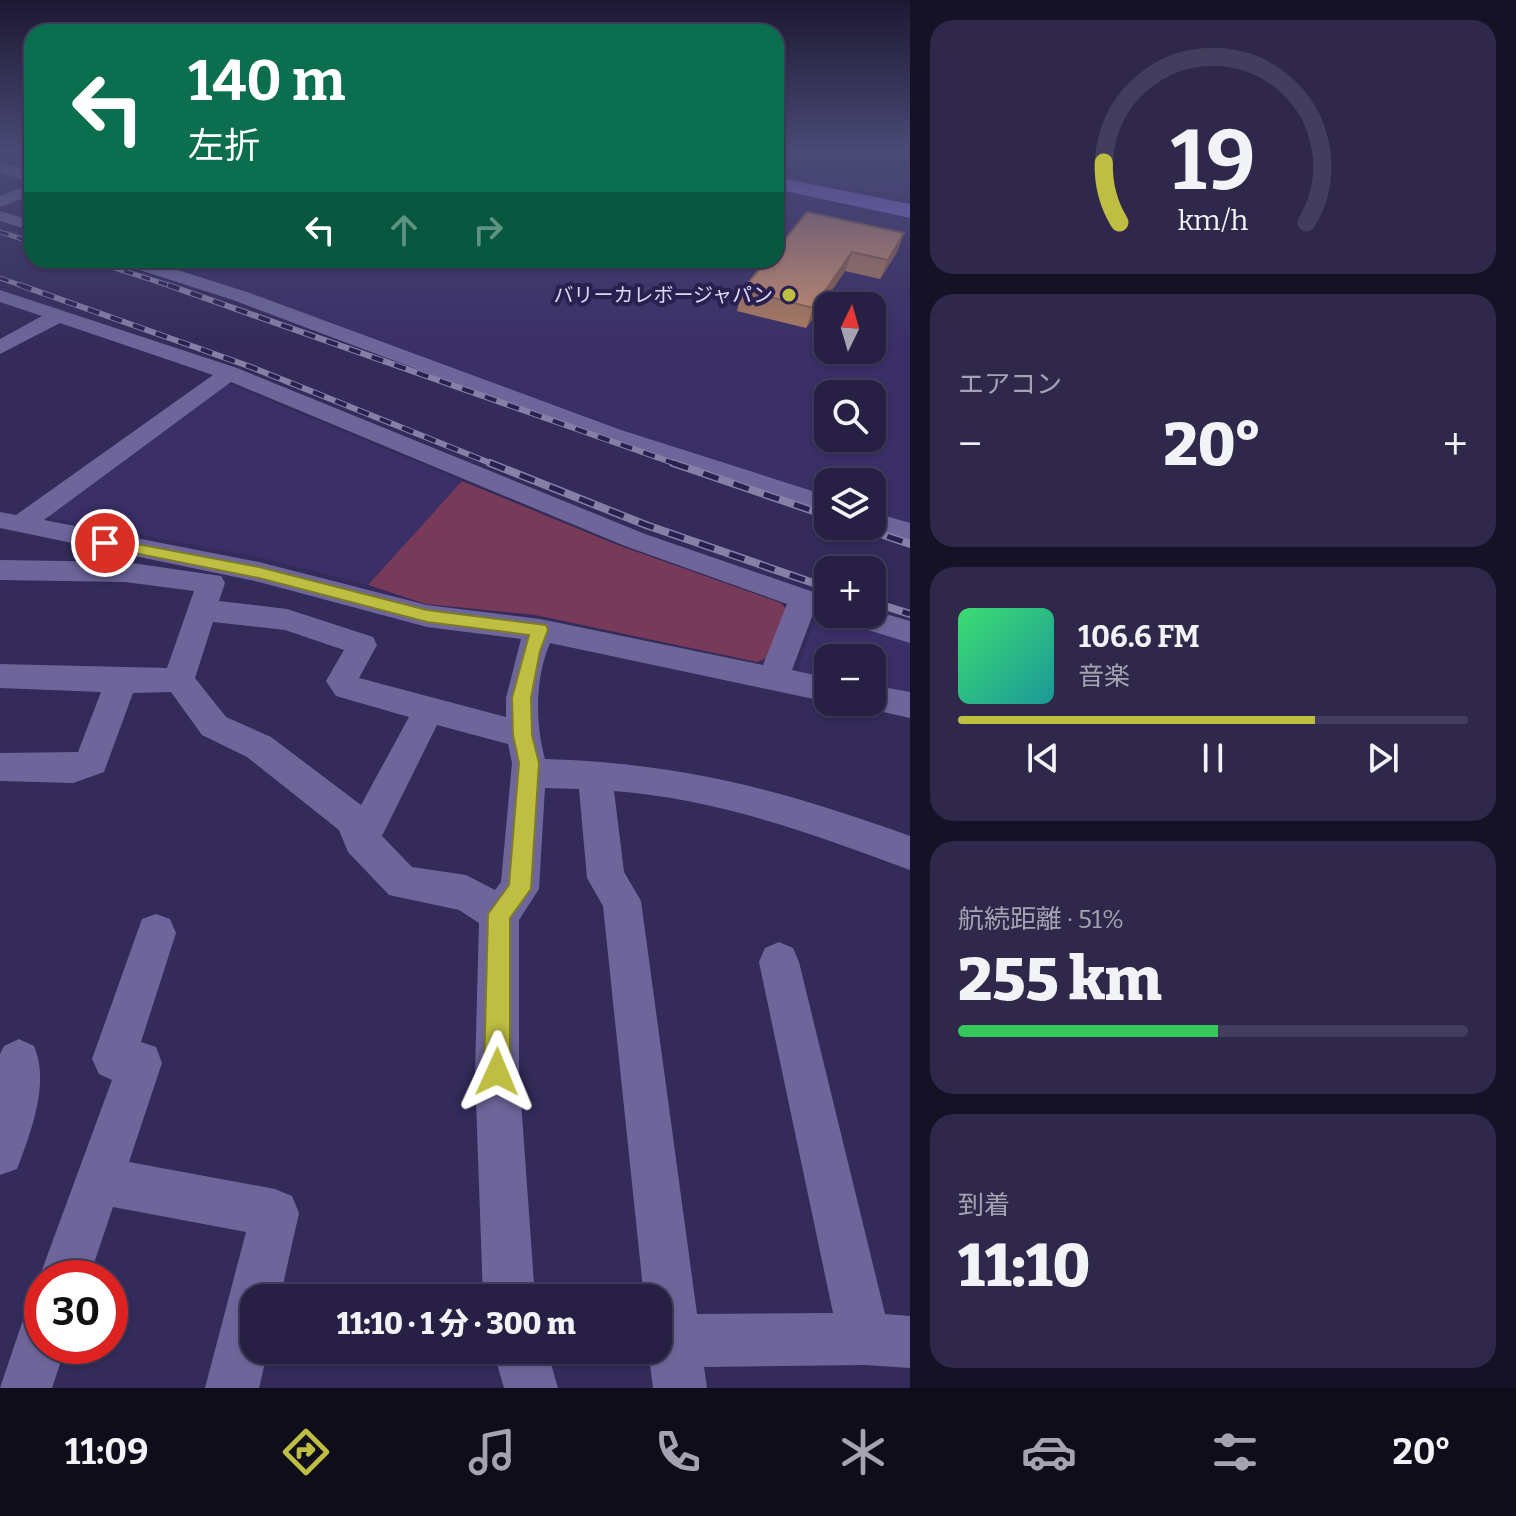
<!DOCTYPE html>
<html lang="ja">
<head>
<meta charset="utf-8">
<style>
  :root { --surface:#272044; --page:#2f284b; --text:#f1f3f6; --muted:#a4a3b2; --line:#433e5d; --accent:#bebf42 }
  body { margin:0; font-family:Bitter,"Noto Sans JP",serif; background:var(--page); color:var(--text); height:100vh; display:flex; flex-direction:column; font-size:30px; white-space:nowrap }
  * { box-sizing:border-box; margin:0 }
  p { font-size:26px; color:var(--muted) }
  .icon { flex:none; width:44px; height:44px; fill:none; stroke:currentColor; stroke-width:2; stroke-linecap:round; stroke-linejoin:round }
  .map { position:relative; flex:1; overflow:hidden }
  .side { display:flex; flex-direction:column; gap:20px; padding:20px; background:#151225; width:606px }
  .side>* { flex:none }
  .banner { position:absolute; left:24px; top:24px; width:760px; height:244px; border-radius:24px; box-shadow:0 2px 6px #0004,0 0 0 2px var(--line); background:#0b6e4f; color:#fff; overflow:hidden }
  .needle { width:52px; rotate:5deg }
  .controls { position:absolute; left:814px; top:292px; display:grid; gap:16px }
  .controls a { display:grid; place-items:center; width:72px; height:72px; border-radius:16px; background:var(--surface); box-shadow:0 2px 6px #0004,0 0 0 2px var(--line); font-size:40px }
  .speed { position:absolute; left:24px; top:1260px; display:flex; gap:16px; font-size:40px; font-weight:700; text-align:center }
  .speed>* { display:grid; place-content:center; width:104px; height:104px; border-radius:50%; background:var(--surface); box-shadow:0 2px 6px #0004,0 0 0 2px var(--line); line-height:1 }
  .speed .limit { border:12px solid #d22; background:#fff; color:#111 }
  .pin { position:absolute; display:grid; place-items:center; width:68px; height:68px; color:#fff; margin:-34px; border:4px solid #fff; border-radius:50%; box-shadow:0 2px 8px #0007 }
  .me { position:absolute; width:88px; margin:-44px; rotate:1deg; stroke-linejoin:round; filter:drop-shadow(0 0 6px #0008) }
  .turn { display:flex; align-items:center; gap:28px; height:168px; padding:0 32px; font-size:36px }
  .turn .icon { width:104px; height:104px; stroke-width:2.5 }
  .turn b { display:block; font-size:56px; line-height:68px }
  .lanes { display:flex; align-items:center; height:76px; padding:0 32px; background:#0003; justify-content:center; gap:40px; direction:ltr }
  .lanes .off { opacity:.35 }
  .big { font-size:60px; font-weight:800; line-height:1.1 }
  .side .tile { flex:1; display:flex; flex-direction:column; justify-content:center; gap:12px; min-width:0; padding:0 28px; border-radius:24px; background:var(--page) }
  .side .dial { align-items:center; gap:0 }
  .dial svg { height:208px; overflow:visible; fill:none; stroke:var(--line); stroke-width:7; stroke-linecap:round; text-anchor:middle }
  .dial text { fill:var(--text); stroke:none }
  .song { display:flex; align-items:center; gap:24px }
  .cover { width:96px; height:96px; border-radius:12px; background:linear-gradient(135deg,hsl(140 70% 55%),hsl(180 70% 35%)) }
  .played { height:8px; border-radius:4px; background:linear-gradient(90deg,var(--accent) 70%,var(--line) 70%) }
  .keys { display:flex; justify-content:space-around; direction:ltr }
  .heat { display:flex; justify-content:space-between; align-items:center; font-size:44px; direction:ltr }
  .charge { height:12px; border-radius:6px; background:linear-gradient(90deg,#34c759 51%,var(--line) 0) }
  .trip { position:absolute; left:240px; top:1284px; width:432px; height:80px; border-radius:24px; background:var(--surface); box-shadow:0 2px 6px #0004,0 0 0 2px var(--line); font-weight:800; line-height:80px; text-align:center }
  .dock { display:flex; height:128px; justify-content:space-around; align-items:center; background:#100d1b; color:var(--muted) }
  .dock .icon { width:56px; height:56px }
  .dock .selected { color:var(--accent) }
  .dock b { font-size:36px; color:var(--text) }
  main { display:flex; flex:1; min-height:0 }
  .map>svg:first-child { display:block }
  .built { fill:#3a2f66; fill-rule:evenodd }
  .green { fill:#773b59 }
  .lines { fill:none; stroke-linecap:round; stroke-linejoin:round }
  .minor { fill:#6e669b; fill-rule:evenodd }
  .highway { fill:#8974e3; fill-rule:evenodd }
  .rail-far2-casing { stroke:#8680a7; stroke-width:5 }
  .rail-far1-casing { stroke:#8680a7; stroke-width:6 }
  .rail-casing { stroke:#8680a7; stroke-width:8 }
  .rail-far2 { stroke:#2a204f; stroke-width:3; stroke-dasharray:9; stroke-linecap:butt }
  .rail-far1 { stroke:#2a204f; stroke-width:4; stroke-dasharray:12; stroke-linecap:butt }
  .rail { stroke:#2a204f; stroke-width:5; stroke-dasharray:16; stroke-linecap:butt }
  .wall { fill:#ac7b60 }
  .shaded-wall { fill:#8c644e }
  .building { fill:#c88f70; stroke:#8c644e; stroke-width:2 }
  .route { fill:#bebf42; stroke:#7c7c2b; stroke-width:2 }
  .poi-dot { fill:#bebf42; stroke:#2a204f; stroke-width:3 }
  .labels { text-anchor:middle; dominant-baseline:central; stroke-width:8; stroke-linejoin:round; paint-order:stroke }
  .far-poi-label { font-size:20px; fill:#dddaf8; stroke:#2a204f; text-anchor:end }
</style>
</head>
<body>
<main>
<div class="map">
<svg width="910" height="1388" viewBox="0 0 910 1388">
  <rect width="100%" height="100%" fill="#342b5a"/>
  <path class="built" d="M776,150H910V198L776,172Z
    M776,190L910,219V529L872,517V482H828V503L145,264L153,260H776ZM828,306H872V350H828ZM828,394H872V438H828Z
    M221,385H232L462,481L368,585L263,558L51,518L46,513Z
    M827,613L910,638V700L872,691V658H828V682L807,677L798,668L816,615Z"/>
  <path class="green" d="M462,481L615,544L781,603L788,611L770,657L757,662L535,615L426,604L368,585Z"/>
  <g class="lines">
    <path class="minor" d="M0,163L32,172V182L0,173Z
      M32,184V195L0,207V196Z
      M0,211L32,221V231L0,221Z
      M118,260H146L247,292L621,430L828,496V513L605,440L233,300L121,264Z
      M0,290L237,368L645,534L828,597V614H872V610L910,621V643L839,621L836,616L828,618L813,614L792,670L828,678V702L550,643C535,679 535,722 545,759C681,763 783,790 910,836V870C814,834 718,799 614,791L624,872L641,901L697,1314L833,1313L759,962L765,948L779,942L793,948L799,962L885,1314L910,1316V1368L865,1365L704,1367L707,1388H653L650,1364L639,1360L635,1350H658V1298H644L603,906L587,878L579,789L545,788L539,889L519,920V1072L535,1298H483L475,1072L479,923L459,910L389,895L348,852L339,830L247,757L202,735L171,692L133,693L104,772L73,783L0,781V753L78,752L101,692L0,688V664L167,668L194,591L125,582L0,580V560L125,562L221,576L225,583L219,601L287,609L373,637L377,645L359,678L506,717V698L521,639L427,627L259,582L0,528V512L16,515L213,375L60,323L0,354V339L42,316L0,302ZM231,382L625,546L787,604L763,665L540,619L427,605L259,562L44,520ZM213,622L285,630L344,650L326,681L336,696L409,717L361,805L271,737L226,717L195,678ZM437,725L508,744L512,763L501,882L495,890L466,875L412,867L382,836Z
      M872,512L910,523V541L863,526H872Z
      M872,685L910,692V718L861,707L858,702H872Z
      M156,914L170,919L176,933L141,1042L156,1047L162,1063L129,1162L275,1189L292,1196L299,1213L280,1298H254V1350H268L259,1388H205L246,1232L113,1207L89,1278H42V1286L39,1278L112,1080L99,1074L92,1059L142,919Z
      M19,1039L34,1046C50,1083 31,1132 17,1169L0,1175V1054L4,1046Z
      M42,1313V1346H66L52,1388H0L23,1320Z
      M493,1350H547L558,1388H504Z"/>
    <path class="highway" d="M776,177L910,204V218L776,189Z"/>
    <g class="rail-far2-casing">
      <path id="rail-far2" d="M0,232L32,242
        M90,260L174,287
        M0,278L26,287"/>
    </g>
    <g class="rail-far1-casing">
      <path id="rail-far1" d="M20,285L251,367L495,465
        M168,285L679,465"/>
    </g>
    <g class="rail-casing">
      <path id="rail" d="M490,463L646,525L828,588
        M673,463L828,516
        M857,526L910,544
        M872,602L910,614"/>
    </g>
    <use href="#rail-far2" class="rail-far2"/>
    <use href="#rail-far1" class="rail-far1"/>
    <use href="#rail" class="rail"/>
  </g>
  <path class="wall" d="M904,233L897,252L880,279L845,271L806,328L737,311L742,290Z"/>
  <path class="shaded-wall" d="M904,233L897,252L880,279L888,260Z
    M852,252L845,271L806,328L813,308Z"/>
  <path class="building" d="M807,212L904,233L888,260L852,252L813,308L742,290L767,260H776V250Z"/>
  <linearGradient id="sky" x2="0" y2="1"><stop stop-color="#1d1832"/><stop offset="0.44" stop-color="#4a4a76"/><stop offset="1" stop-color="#4a4a76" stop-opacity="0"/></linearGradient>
  <rect width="910" height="344" fill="url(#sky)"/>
  <path class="route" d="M105,538L259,567L427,610L546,625L548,630L540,651L531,698L532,735L539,763L531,889L510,918V1072L506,1081L497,1085L488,1081L484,1072L488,914L509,885L519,763L513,735L512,698L529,635L427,622L259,578L100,546V539Z"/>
  <circle class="poi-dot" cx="789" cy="295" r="8"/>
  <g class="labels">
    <g class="far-poi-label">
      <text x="773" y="295">バリーカレボージャパン</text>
    </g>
  </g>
</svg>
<div class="controls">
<a><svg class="needle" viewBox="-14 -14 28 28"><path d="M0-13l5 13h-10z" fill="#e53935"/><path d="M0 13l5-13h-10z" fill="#a4a3b2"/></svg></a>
<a><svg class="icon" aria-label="search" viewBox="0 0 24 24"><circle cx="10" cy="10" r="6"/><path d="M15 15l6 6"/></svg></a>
<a><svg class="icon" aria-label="layers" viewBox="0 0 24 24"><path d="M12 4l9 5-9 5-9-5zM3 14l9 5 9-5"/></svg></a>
<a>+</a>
<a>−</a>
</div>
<div class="speed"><div class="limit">30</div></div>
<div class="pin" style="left:105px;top:543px;background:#d93025"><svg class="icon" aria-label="arrive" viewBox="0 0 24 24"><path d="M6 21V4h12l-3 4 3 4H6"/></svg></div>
<svg class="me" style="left:497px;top:1072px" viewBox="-20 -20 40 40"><path d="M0-17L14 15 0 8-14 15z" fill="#bebf42" stroke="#fff" stroke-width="4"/></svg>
<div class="trip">11:10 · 1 分 · 300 m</div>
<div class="banner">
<div class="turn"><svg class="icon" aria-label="left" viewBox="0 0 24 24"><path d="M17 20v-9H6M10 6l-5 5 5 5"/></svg><div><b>140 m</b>左折</div></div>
<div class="lanes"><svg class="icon" aria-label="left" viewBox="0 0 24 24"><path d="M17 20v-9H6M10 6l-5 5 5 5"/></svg><svg class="icon off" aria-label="ahead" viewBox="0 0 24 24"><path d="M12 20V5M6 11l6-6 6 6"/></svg><svg class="icon off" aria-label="right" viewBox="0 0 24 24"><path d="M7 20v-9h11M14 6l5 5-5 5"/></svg></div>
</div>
</div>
<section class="side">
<div class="tile dial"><svg viewBox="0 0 100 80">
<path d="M14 69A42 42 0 1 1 86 69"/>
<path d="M14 69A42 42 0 0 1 8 46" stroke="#bebf42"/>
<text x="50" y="56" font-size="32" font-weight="700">19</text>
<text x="50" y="72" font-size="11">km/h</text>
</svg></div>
<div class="tile"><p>エアコン</p>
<div class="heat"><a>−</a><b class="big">20°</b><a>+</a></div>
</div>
<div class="tile">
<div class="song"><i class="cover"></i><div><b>106.6 FM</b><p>音楽</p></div></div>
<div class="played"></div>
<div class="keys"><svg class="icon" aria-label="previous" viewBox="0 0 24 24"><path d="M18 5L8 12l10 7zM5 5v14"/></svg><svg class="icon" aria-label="pause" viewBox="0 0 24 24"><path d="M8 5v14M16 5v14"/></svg><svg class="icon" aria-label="next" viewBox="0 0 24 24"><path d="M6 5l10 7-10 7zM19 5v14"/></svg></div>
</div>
<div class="tile"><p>航続距離 · 51%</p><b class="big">255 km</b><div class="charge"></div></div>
<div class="tile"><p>到着</p><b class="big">11:10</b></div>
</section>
</main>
<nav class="dock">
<b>11:09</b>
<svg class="icon selected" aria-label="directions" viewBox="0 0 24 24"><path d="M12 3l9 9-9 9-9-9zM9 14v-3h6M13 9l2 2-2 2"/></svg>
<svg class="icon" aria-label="music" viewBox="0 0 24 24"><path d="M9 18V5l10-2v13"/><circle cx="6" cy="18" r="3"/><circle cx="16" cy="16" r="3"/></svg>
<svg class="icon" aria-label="phone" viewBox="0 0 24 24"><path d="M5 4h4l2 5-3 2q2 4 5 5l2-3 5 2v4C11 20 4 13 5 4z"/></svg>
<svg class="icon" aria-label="climate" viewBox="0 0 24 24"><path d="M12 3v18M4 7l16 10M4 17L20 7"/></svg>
<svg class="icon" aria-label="car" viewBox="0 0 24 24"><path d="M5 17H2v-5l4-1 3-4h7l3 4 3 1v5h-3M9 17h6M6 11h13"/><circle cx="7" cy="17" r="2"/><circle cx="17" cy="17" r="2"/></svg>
<svg class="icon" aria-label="filters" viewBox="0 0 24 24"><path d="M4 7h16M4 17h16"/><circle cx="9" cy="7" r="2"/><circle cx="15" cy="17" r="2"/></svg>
<b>20°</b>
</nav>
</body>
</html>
